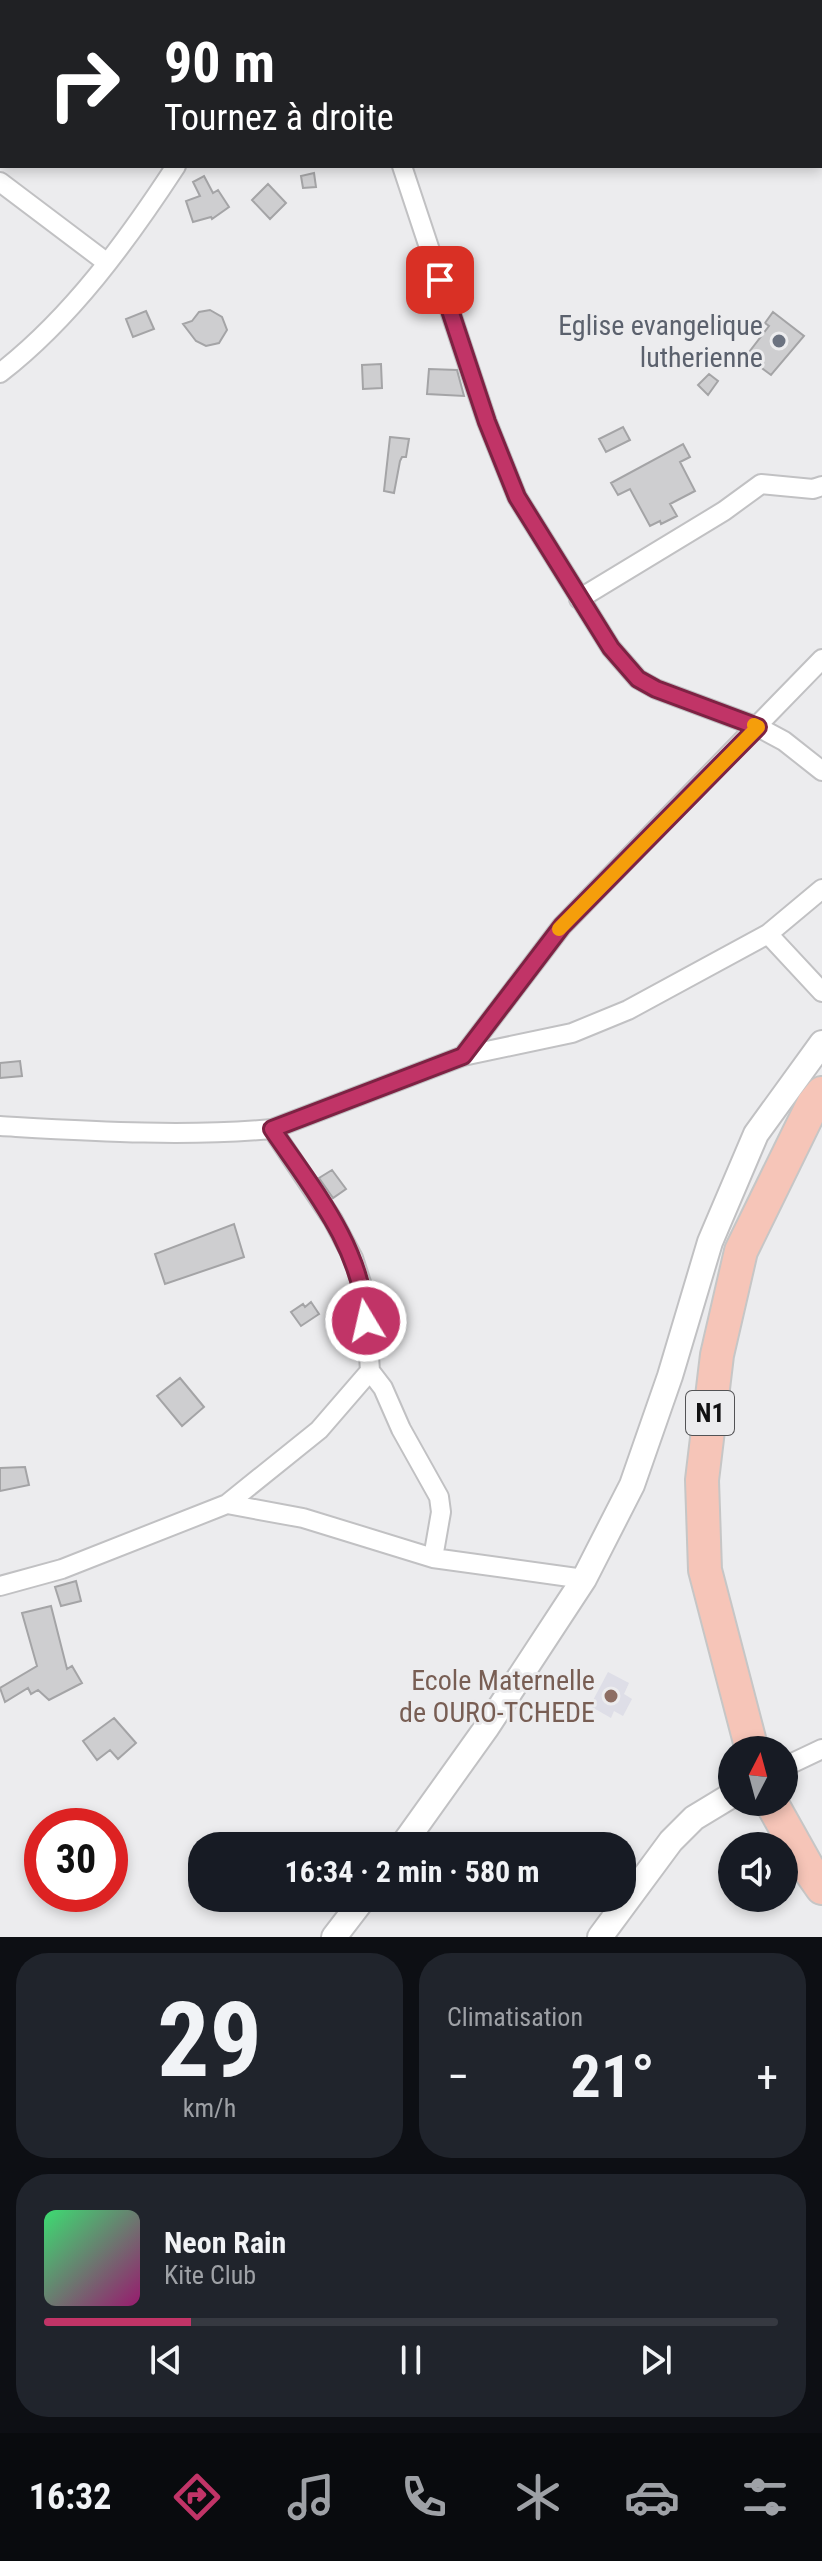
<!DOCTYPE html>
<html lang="fr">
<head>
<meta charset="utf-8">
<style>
  :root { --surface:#171b24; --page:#20242c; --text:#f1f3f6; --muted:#9ea1a6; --line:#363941; --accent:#c13467 }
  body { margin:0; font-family:"Roboto Condensed",sans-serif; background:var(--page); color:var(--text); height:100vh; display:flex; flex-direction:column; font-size:30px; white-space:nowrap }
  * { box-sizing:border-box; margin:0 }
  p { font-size:26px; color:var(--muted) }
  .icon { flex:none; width:44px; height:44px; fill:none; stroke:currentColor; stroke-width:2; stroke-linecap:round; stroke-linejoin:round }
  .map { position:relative; height:1937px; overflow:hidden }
  .details { display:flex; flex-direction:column; gap:16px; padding:16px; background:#0d0f14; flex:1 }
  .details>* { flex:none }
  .guide { position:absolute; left:0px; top:0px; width:822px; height:168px; box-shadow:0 4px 12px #0003; background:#202124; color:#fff; overflow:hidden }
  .needle { width:52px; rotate:6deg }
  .fabs { position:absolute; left:718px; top:1736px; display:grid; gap:16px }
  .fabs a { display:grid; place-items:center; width:80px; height:80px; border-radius:50%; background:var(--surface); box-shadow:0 4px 12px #0003; font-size:40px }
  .speed { position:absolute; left:24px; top:1808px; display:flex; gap:16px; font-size:40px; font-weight:700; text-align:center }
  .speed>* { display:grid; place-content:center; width:104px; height:104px; border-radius:50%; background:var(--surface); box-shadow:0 4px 12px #0003; line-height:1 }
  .speed .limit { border:12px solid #d22; background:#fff; color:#111 }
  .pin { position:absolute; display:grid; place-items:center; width:68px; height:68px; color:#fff; margin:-34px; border-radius:16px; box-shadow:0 4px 12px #0006 }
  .me { position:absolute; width:88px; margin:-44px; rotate:351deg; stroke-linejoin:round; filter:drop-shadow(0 0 6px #0008) }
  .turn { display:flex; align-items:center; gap:28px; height:168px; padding:0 32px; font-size:36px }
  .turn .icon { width:104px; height:104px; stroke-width:2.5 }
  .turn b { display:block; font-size:56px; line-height:68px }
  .big { font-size:60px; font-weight:700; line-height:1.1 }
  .details .widget { flex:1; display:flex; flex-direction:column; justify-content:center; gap:12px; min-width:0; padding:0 28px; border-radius:32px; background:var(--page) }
  .details .dial { align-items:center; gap:0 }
  .dial b { font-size:104px; line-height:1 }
  .song { display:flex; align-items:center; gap:24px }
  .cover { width:96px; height:96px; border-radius:12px; background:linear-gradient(135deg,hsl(140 70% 55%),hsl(320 70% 35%)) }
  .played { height:8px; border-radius:4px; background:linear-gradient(90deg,var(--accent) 20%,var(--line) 20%) }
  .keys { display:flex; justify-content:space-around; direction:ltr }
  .heat { display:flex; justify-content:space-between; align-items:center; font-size:44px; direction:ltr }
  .details .tiles { flex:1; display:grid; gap:16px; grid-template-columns:1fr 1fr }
  .widget:last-child { grid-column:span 2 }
  .trip { position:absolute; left:188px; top:1832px; width:448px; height:80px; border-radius:32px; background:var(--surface); box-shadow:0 4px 12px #0003; font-weight:700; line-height:80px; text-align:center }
  .dock { display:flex; height:128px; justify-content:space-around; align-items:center; background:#090b0e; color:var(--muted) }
  .dock .icon { width:56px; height:56px }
  .dock .on { color:var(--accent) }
  .dock b { font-size:36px; color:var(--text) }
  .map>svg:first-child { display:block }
  .built { fill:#dedee7 }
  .building { fill:#ceced0; stroke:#a4a4a6; stroke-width:2 }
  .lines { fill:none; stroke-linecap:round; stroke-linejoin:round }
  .street-casing { stroke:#c1c1c3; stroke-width:22 }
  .secondary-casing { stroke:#c1c1c3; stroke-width:28 }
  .highway-casing { stroke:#c6c6c6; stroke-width:36 }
  .street { stroke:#fff; stroke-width:18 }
  .secondary { stroke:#fff; stroke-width:24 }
  .highway { stroke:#f6c5b8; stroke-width:32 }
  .route-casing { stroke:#7d2243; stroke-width:20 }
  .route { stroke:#c13467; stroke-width:14 }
  .slow { stroke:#f59e0b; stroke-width:14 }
  .worship-dot { fill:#6b7280; stroke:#ececee; stroke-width:3 }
  .education-dot { fill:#8d6e63; stroke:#ececee; stroke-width:3 }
  .labels { text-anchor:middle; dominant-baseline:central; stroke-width:6; stroke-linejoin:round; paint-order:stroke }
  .shield { fill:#ececee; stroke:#535355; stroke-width:2 }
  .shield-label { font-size:26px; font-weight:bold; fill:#121213 }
  .worship-label { font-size:28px; fill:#5b616d; stroke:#ececee; text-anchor:end }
  .education-label { font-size:28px; fill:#785e54; stroke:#ececee; text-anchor:end }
</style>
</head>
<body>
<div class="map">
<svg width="822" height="1937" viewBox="0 0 822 1937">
  <rect width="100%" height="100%" fill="#ececee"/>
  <path class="built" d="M608,1672L629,1683L624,1694L632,1699L623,1716L614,1711L611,1718L590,1706Z"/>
  <path class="building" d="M314,173L316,187L303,188L301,176Z
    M204,176L213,193L218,190L229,207L212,219L211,217L193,222L186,201L200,196L193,182Z
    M268,184L286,203L270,219L252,200Z
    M210,310L222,317L227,330L219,343L206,346L196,341L183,324L192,321L199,312Z
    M146,311L154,329L133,337L126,319Z
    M773,312L804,336L771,375L746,356L769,326L765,323Z
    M381,364L382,388L363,389L362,365Z
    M429,369L457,370L464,396L427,394Z
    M709,374L718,381L708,395L698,385Z
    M623,427L630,440L606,452L599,439Z
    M390,437L409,439L406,457H402L400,461L394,493L384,491Z
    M683,444L690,457L680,462L695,491L670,504L677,516L661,524L660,521L650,526L630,489L618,495L611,483Z
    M20,1061L22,1076L0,1078V1063Z
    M332,1170L346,1189L333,1198L319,1178Z
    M234,1224L244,1257L165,1284L155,1254Z
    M311,1302L319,1314L301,1326L291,1312L303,1304L305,1307Z
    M180,1378L204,1407L182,1426L157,1396Z
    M25,1467L29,1485L0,1491V1468Z
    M76,1581L81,1601L61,1606L55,1587Z
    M51,1606L67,1669L72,1666L82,1683L49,1700L38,1690L31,1694L28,1688L5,1702L0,1688L37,1666L22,1613Z
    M114,1718L136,1743L118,1759L110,1750L97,1760L83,1741Z"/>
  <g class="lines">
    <g class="street-casing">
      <path id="street" d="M355,0V2
        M143,2V0
        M319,2L323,0
        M402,166L487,422L517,497L611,648L638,679L656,689L758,727L784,741L822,771
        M0,182L106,262
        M0,373C71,318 127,241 176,166
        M579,599L724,511L761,484L813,489L822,486
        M768,934L822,992
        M463,1056L562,926L822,659
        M0,1126C90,1131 182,1137 272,1129L463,1056L572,1033L628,1010L768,934L822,889
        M272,1129L333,1220L353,1258L365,1295L370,1371L383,1388L401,1429L439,1497L441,1512L433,1558
        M227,1504L319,1430L370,1371
        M0,1586L62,1569L227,1504L303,1518L433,1558L584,1579
        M784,1767L822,1749"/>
    </g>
    <g class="secondary-casing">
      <path id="secondary" d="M402,1846L487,1727L584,1579L632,1485L670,1376L710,1242L756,1134L822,1043
        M334,1937L364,1898
        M600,1937L671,1841L694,1818L732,1795"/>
    </g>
    <g class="highway-casing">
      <path id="highway" d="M752,1750L705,1570L702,1480L717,1355L741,1251L813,1104L822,1093
        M771,1802L808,1868L822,1888"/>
    </g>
    <use href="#street" class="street"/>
    <use href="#secondary" class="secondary"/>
    <use href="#highway" class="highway"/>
  </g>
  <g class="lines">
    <g class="route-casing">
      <path id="route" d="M366,1321C362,1247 312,1188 272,1129L463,1056L562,926L758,727L656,689L638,679L611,648L517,497L487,422L440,280"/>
    </g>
    <use href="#route" class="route"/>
    <path class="slow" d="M559,929L758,727L754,725"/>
  </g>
  <circle class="worship-dot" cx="779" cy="341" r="8"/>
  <circle class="education-dot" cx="611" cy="1696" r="8"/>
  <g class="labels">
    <rect class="shield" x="686" y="1391" width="48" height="44" rx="6"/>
    <g class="shield-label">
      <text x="710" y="1413">N1</text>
    </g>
    <g class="worship-label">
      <text x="763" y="325">Eglise evangelique<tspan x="763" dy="32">lutherienne</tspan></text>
    </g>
    <g class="education-label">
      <text x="595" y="1680">Ecole Maternelle<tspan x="595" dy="32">de OURO-TCHEDE</tspan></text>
    </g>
  </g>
</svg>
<div class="fabs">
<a><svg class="needle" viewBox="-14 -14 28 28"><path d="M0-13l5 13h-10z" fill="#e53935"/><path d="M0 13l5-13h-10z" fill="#9ea1a6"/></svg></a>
<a><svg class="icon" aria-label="sound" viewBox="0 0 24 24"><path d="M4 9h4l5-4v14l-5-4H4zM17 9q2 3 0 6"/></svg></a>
</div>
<div class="speed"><div class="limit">30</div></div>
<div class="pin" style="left:440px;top:280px;background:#d93025"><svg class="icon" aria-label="arrive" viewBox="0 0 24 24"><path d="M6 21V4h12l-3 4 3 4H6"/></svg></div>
<svg class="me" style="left:366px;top:1321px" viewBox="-20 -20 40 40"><circle r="17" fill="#c13467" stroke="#fff" stroke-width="3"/><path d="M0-11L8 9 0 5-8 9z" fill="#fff"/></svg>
<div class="trip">16:34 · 2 min · 580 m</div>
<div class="guide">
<div class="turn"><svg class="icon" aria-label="right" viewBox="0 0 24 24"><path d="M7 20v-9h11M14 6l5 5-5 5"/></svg><div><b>90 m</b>Tournez à droite</div></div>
</div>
</div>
<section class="details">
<div class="tiles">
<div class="widget dial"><b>29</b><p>km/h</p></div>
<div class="widget"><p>Climatisation</p>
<div class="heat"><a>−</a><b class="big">21°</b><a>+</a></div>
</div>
<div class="widget">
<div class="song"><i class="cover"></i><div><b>Neon Rain</b><p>Kite Club</p></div></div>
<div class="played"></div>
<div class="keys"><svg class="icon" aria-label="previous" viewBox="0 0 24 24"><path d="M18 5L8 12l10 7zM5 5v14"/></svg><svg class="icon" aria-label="pause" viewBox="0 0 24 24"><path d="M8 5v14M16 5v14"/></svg><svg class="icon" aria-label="next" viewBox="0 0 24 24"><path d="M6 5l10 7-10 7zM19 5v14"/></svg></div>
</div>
</div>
</section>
<nav class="dock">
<b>16:32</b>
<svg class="icon on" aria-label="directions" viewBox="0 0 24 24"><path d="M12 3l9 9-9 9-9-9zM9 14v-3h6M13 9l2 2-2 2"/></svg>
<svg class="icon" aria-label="music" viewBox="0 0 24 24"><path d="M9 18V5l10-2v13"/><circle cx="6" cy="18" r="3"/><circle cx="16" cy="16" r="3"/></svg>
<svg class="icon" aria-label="phone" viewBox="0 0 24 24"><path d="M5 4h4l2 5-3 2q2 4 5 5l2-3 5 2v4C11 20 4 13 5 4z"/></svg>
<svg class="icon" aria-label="climate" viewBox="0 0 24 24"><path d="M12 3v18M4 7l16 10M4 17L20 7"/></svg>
<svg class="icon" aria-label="car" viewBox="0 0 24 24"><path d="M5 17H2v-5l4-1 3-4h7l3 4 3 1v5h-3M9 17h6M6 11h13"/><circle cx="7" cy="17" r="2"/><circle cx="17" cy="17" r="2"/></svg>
<svg class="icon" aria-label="filters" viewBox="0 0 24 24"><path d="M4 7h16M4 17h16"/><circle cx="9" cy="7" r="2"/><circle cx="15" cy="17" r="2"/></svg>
</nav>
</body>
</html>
